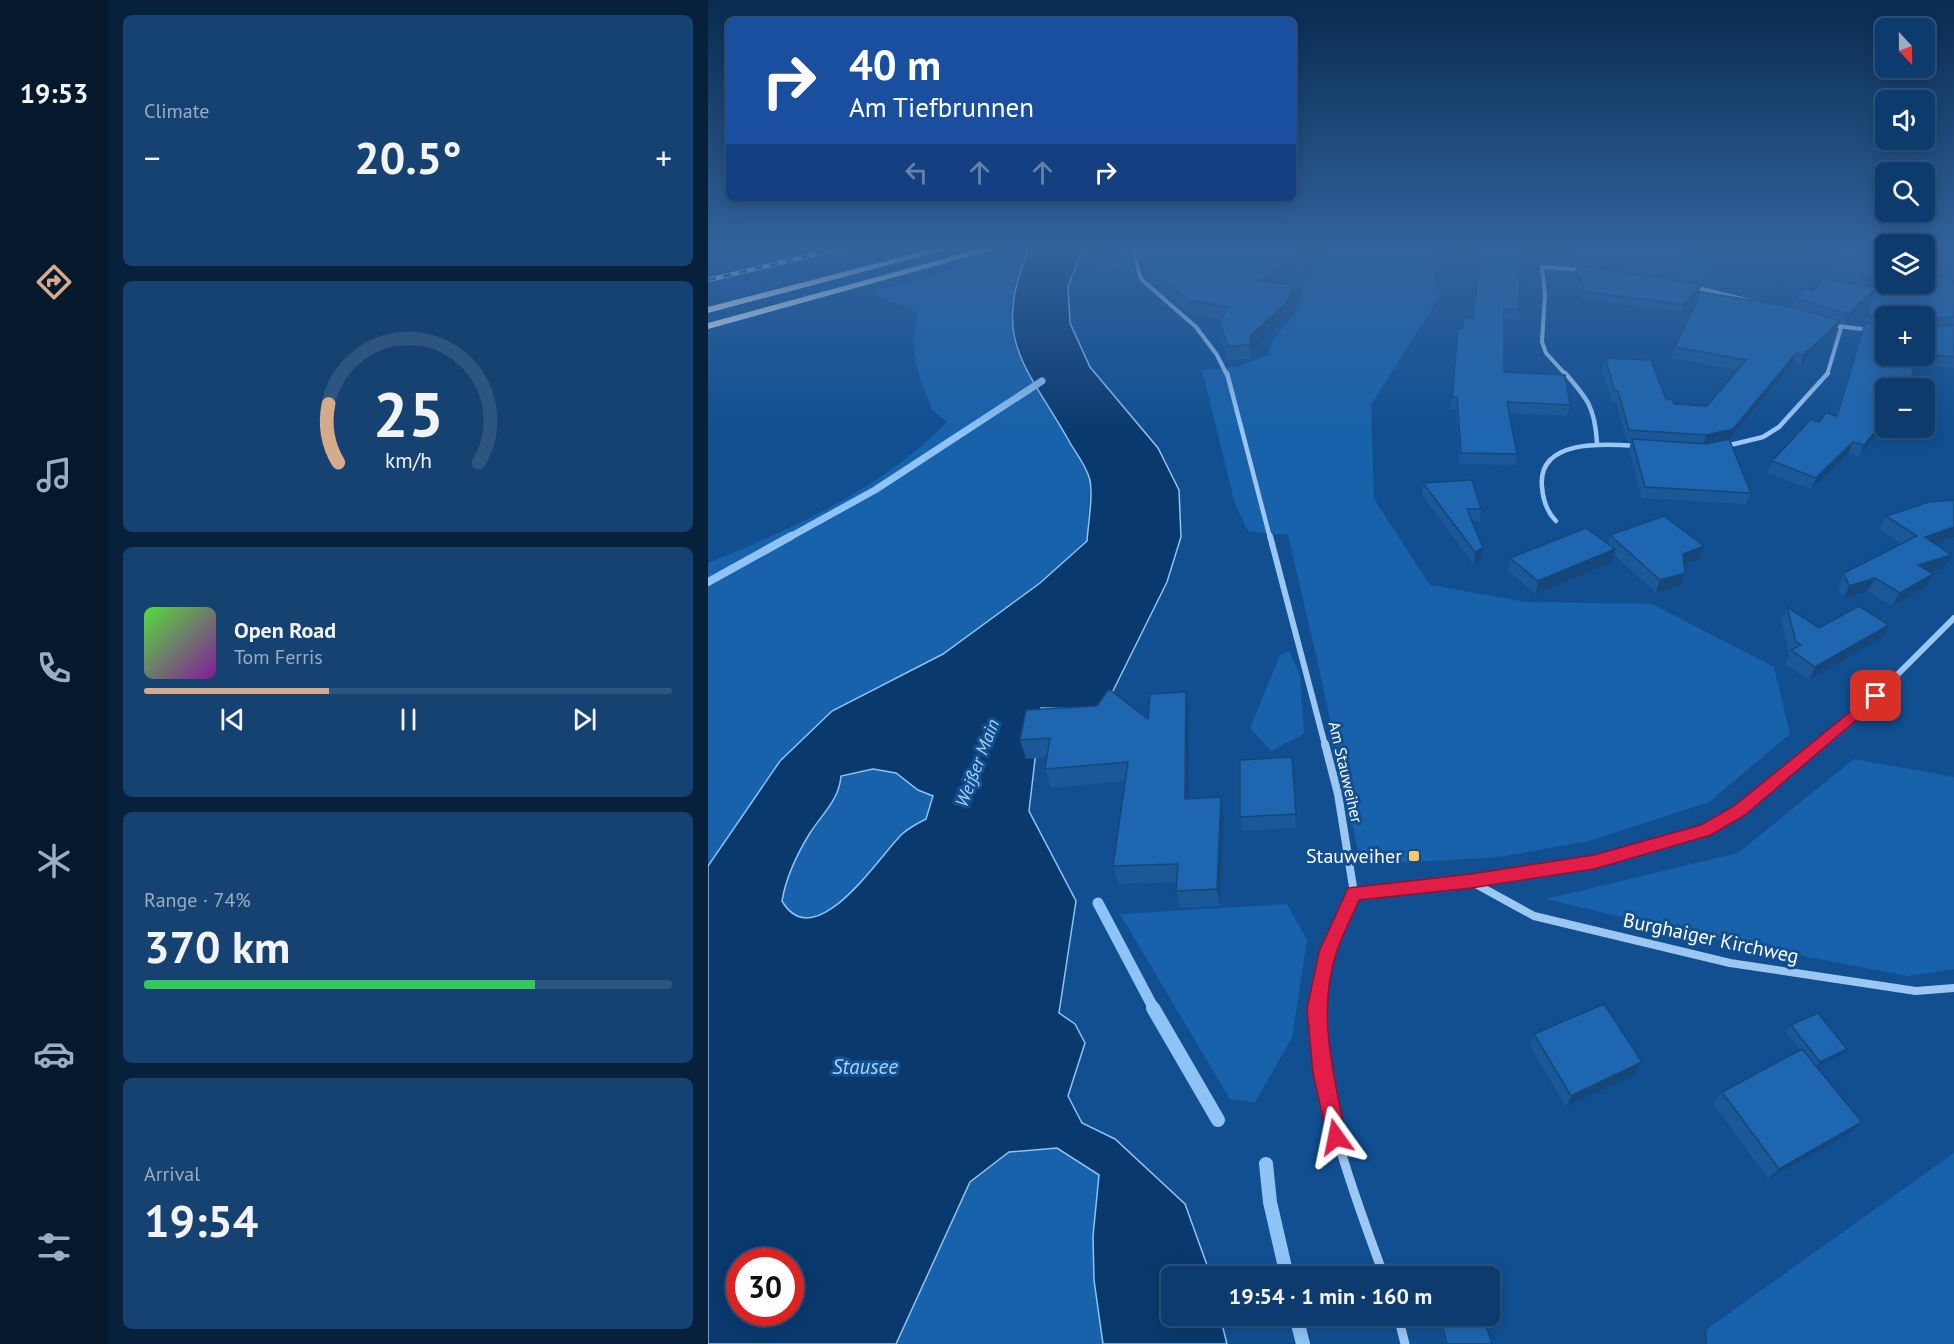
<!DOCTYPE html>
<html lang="en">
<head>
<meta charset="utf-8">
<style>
  :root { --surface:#0d3b6d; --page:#164272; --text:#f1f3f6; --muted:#9aadc2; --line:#2d5580; --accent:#d6ab8b }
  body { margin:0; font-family:"PT Sans",sans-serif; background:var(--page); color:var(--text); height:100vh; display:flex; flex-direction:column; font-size:22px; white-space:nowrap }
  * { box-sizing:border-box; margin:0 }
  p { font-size:20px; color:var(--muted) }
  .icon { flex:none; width:33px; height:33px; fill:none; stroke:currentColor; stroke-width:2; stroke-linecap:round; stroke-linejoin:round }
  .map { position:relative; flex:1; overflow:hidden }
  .drawer { display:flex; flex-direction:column; gap:15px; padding:15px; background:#07203c; width:600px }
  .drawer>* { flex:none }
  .hud { position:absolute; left:18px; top:18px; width:570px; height:183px; border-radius:9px; box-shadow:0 3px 15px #0003,0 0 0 2px var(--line); background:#1a4fa0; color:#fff; overflow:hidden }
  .needle { width:39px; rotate:158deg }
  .tools { position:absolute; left:1167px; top:18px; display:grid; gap:12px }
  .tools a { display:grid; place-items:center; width:60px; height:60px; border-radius:9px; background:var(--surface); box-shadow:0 3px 15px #0003,0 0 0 2px var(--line); font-size:30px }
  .speed { position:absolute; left:18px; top:1248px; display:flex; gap:12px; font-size:30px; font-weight:700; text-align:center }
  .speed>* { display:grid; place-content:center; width:78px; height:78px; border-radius:50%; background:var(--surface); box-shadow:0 3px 15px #0003,0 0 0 2px var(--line); line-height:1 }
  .speed .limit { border:9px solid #d22; background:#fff; color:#111 }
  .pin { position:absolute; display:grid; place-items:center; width:51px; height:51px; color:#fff; margin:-26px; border-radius:12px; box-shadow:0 3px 9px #0006 }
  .me { position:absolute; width:66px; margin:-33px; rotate:348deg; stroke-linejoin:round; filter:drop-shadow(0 0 4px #0008) }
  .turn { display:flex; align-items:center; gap:21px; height:126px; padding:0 24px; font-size:27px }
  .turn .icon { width:78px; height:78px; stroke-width:2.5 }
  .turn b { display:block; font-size:42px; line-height:51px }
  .lanes { display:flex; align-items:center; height:57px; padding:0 24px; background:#0003; justify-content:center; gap:30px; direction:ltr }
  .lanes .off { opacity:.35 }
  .big { font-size:45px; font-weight:700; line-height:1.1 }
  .drawer .widget { flex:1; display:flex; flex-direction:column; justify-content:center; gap:9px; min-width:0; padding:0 21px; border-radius:9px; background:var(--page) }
  .drawer .dial { align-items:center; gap:0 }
  .dial svg { height:156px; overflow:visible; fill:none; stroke:var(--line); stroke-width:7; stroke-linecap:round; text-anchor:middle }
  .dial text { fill:var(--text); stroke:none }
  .song { display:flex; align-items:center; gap:18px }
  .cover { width:72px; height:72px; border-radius:9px; background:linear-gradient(135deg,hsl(110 70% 55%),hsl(290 70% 35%)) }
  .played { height:6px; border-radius:3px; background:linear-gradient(90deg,var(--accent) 35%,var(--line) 35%) }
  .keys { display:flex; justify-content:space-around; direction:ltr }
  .heat { display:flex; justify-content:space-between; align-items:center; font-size:33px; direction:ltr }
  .charge { height:9px; border-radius:4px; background:linear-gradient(90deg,#34c759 74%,var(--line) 0) }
  .trip { position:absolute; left:453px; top:1266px; width:339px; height:60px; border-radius:9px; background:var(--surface); box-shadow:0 3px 15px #0003,0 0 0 2px var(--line); font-weight:700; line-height:60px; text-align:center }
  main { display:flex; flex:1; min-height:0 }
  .tabs { display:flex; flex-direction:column; width:108px; justify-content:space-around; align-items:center; background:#05182c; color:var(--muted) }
  .tabs .icon { width:42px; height:42px }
  .tabs .on { color:var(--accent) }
  .tabs b { font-size:27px; color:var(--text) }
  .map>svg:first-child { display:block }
  .green { fill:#1862ab }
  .water { fill:#0a396d; stroke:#8ec3f6; stroke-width:1.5; fill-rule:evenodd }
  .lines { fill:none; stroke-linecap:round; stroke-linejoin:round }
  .stream-far3 { stroke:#8ec3f6; stroke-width:7 }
  .stream-far2 { stroke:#8ec3f6; stroke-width:8 }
  .stream-far1 { stroke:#8ec3f6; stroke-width:11 }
  .stream { stroke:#8ec3f6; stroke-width:14 }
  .street-far4 { stroke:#9cc7f3; stroke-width:4 }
  .street-far3 { stroke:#9cc7f3; stroke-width:4.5 }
  .street-far2 { stroke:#9cc7f3; stroke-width:6 }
  .street-far1 { stroke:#9cc7f3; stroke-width:8 }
  .street { stroke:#9cc7f3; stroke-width:9 }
  .highway { fill:#fff; fill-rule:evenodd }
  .rail-casing { stroke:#fff; stroke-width:4.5 }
  .rail { stroke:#114f91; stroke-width:3; stroke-dasharray:8; stroke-linecap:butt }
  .wall { fill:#1a5897; fill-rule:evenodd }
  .shaded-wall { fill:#15477b }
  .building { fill:#1e66b0; stroke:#15477b; stroke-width:1.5 }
  .route { fill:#e11d48; stroke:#92132f; stroke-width:1.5 }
  .poi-dot { fill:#ffc95e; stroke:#114f91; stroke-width:2 }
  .labels { text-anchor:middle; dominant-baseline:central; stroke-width:6; stroke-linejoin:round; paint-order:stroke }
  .street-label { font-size:16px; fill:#fff; stroke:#114f91 }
  .water-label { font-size:18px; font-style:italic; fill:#a8d1fa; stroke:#114f91 }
  .near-poi-label { font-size:20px; fill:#fff; stroke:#114f91; text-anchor:end }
  .near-street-label { font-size:20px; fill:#fff; stroke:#114f91 }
  .near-water-label { font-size:21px; font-style:italic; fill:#a8d1fa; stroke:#114f91 }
</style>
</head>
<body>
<main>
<nav class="tabs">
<b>19:53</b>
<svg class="icon on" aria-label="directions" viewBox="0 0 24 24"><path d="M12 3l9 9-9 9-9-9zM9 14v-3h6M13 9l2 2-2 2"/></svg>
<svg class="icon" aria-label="music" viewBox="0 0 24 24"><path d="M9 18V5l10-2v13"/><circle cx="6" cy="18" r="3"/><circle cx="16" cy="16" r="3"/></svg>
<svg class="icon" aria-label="phone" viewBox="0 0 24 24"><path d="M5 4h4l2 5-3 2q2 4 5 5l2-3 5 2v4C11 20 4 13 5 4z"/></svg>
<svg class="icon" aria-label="climate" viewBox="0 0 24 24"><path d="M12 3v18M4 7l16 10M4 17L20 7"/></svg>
<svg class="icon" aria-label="car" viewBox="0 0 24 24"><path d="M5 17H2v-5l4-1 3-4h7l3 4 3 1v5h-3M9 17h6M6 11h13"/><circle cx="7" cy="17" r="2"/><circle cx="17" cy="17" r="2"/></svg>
<svg class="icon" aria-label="filters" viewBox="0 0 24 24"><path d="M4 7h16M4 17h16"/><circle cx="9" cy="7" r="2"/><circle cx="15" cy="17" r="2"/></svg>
</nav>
<section class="drawer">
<div class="widget"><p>Climate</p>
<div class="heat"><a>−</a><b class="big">20.5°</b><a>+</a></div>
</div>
<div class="widget dial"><svg viewBox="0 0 100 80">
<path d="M14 69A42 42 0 1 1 86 69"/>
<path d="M14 69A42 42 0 0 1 9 39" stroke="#d6ab8b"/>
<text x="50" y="56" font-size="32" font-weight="700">25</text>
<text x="50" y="72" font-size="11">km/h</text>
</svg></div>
<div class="widget">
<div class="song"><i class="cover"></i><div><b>Open Road</b><p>Tom Ferris</p></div></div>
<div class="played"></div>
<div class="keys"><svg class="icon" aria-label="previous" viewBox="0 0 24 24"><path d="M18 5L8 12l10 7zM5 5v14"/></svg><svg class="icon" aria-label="pause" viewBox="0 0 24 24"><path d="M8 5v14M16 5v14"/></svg><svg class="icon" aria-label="next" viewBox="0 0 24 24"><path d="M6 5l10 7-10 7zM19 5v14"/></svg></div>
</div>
<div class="widget"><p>Range · 74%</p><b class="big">370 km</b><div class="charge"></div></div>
<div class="widget"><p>Arrival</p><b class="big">19:54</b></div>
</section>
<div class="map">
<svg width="1246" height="1344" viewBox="0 0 1246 1344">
  <rect width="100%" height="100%" fill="#114f91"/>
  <path class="green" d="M630,246H750L722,256L732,296L663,405L666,499L722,585L818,602L944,604L1066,667L1082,734L1001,802L881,841L791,857L653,865L611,668L580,535L540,531L527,504L494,370L529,367L560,355L565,340L592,308L596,279Z
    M320,252L308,280L302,311L310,351L382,478L379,541L332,583L235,654L124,711L72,761L0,866V563C82,530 177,487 239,422L224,410L209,370L205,337L210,317L204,308L180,301L165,292L274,261Z
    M581,651L592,675L596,734L563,751L542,728L572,655Z
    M1146,759L1246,777V969L1199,976L992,936L838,899L1030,853Z
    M165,769L188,773L210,790L225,796L218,819C210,823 201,828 194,834C170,858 107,957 73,901C78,876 89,854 102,833C115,813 131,800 133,776Z
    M579,904L599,940L584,1038L547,1102L522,1099L412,914Z
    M349,1148L391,1174L385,1236L395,1344H188L262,1182L301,1152Z
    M1246,1153V1344H999V1329Z"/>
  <path class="water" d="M313,246H376L360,286L362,323L382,367L450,448L471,490L473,537L459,582L396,709L333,708L321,811L368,901L351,1013L367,1024L377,1043L360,1096L374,1123L407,1139L477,1204L503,1276H464V1316H512L519,1344H395L386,1280L385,1236L391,1175L349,1148L301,1152L262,1182L188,1344H0V866L72,761L124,711L235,654L332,583L379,541C380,525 386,491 381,477C377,464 367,452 361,441C320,368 282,340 320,252ZM165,769L188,773L210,790L225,796L218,819C210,823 201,828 194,834C170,858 107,957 74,901C78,877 89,854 102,833C115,813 131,800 133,776ZM32,1262H82V1312H32Z"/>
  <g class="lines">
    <path class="stream-far3" d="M80,538L167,490L334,381"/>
    <path class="stream-far2" d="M0,582L83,536"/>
    <path class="stream-far1" d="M390,903L446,1009"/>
    <path class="stream" d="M445,1008L510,1120
      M558,1164L562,1202L579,1276
      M588,1316L595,1344"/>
    <path class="street-far4" d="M426,246L427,260L433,279L488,327L509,355L519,375
      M986,287L1046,302
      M1122,325L1178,332
      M858,375L838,353L834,342L837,295L834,267L875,270
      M1119,375L1133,328"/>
    <path class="street-far3" d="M519,373L562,538
      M857,373C880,399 887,408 889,443
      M1018,446L1055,437L1071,427L1120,373
      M848,521C839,512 835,500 834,487C829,438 899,444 928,446"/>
    <path class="street-far2" d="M562,536L617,745
      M1112,745L1153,711L1246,618"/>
    <path class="street-far1" d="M764,882L826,916L1022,963L1208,991L1246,988
      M646,893L763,881L886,862L998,830L1032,811L1113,744
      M609,1009L620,952L646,893L630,794L617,744"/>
    <path class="street" d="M609,1008C610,1101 644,1189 676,1276
      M690,1316L697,1344"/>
    <path class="highway" d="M236,246H252L0,313V307Z
      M283,246H299L0,329V323Z"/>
    <g class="rail-casing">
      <path id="rail" d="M0,280L143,246"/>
    </g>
    <use href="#rail" class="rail"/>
  </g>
  <path class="wall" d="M430,246H622L567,283L587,298L578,316L543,350V359L520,360L513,335L512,321L513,319L481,313L437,277Z
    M847,246H959V249L992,262L1006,275L997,285H993L991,292L974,313L874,299L867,273L868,266L984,283L893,267L864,265L861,254L845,257Z
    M1100,246H1178V284L1216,246H1246V368L1206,364L1178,388V427H1175L1151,457L1140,454L1103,489L1059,473L1064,461L1111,422L1127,416L1156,326H1155L1163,299L1136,324L1131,323L1128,331L1092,365L1085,363L1022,440L1043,493L1038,504L934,498L921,450L923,441H919L908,402H904L894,369L897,358L966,404L999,406L1030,370L964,358L967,347L1086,307L1089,299L1105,291L1151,284L1122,269L1125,260ZM1178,316H1216V356H1178Z
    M773,252L811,310L810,320L796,319V372L862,405L859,416L801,413L809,454L807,465L752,464L748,409H743L750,328H755L765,318Z
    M381,266L428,273L429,279L382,271Z
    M715,483L773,509L772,521H764L775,548L773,560L766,565L714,495Z
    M1246,500V537L1227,544L1243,555L1236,568L1222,572L1225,574L1218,587L1184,606L1160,591L1135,599L1130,586L1136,573L1194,544L1171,529L1178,516Z
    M902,535L996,546L992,559L976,565L973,586L948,593L905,554L904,562L828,594L800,571L802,558L900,544Z
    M1079,607L1111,628L1174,638L1101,680L1077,664L1081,654L1073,620Z
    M481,711V799L516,816L512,906L472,908L468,891L469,882L411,884L405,866L417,781L343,788L337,769L339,757L318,759L312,740Z
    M584,757L588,828L534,831L532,817Z
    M1083,1025L1133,1055L1109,1067L1154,1122L1142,1133L1060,1179L1005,1103L1014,1092L1092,1050L1078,1032Z
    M826,1034L928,1074L858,1107L822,1046Z
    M732,1319L784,1344H737L731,1323Z"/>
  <path class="shaded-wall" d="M603,246H622L550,294V281Z
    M854,246H863L861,254L845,257L847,247Z
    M1222,261L1218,270L1216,263Z
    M1008,265L1006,275L997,285L1000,275Z
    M993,284L991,292L974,313L976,305Z
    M587,285V298L578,316L543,350V359L542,336Z
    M1167,289L1163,299L1136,324L1140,314Z
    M1132,321L1128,331L1092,365L1095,355Z
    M1088,353L1085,363L1021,440L995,446L998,435Z
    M1178,419V421L1175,427L1151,457L1156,445Z
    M1145,442L1140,454L1103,489L1108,478Z
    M1246,527V537L1210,550L1217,537Z
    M996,546L992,559L970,567L975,554Z
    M775,548L773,560L766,565L767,552Z
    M907,549L904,562L828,594L830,581Z
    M1243,555L1236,568L1203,578L1210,565Z
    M977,573L973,586L948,593L952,580Z
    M1225,574L1218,587L1184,606L1192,593Z
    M1167,578L1160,591L1135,599L1141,586Z
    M1181,625L1174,638L1101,680L1107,667Z
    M478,692L481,711V817L477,799Z
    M513,797L516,816L512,906L509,889Z
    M1139,1049L1133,1055L1107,1068L1112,1062Z
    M934,1062L928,1074L858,1107L863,1096Z
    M1154,1122L1142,1133L1060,1179L1071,1169Z"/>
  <path class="building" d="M420,246H422L428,273L381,266Z
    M431,246H603L550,281L587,285L578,303L542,336V345L519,346L512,321L520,307L480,300L435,264Z
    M779,246H802L813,248L811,310L796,309V372L857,375L862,405L799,402L809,454L753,453L749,397H744L750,328H755L756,318H765L773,252Z
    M863,246H959L958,249L994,255L989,261L1008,265L1000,275L895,257L866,255Z
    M1121,246H1172L1178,248V284H1216V263L1218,268L1246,282V317L1220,319L1217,323L1221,327L1246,325V357L1216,354V316L1178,317L1159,315L1167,289L1140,314L1089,299L1095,289L1105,291L1114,278L1187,291L1125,259L1130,251Z
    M1216,246H1246V273L1222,261L1216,263Z
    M868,266L993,284L976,305L876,291Z
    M993,292L1085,307L1132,321L1095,355L1088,353L1025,429L998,435L921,430L910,391H907L897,358L943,360L958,399L965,400L966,404L999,406L1038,360L967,347Z
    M1157,323L1178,325V356H1207L1202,388H1178V419L1156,445L1145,442L1108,478L1064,461L1103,419L1111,422L1118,413L1129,416Z
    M924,439L998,444L1021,439L1043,493L937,487Z
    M764,480L773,509H759L775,548L767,552L715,483Z
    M1246,500V527L1217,537L1243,555L1210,565L1225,574L1192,593L1167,578L1141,586L1136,573L1209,536L1178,516L1221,502Z
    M956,516L996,546L975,554L977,573L952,580L902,535Z
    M878,528L907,549L830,581L802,558Z
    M1151,606L1181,625L1107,667L1083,650L1093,645L1088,642L1079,607L1111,628Z
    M401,689L440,719L442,694L478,692L477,799L513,797L509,889L468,891L470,864L405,866L420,762L337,769L342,738L312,740L318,710L389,706Z
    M584,757L588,814L532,817V760Z
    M896,1004L934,1062L863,1096L826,1034Z
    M1110,1013L1139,1049L1112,1062L1083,1025Z
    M1094,1049L1154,1122L1071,1169L1014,1092Z
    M743,1316H775L784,1344H739L732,1319Z"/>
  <linearGradient id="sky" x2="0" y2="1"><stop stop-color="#092b50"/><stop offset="0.57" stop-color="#32639d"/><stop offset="1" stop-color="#32639d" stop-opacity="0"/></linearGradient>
  <rect width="1246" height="434" fill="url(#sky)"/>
  <path class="route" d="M1168,691L1175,696L1173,699L1037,815L1003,835L886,869L763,888L651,900C644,917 635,933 629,951C608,1011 626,1076 638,1137L635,1144L628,1147L621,1144L605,1073L599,1009L611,952L640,888L763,874L886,855L993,825L1026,806Z"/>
  <rect class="poi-dot" x="700" y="850" width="12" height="12" rx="3"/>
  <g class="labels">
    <g class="street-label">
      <text transform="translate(638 772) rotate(77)">Am Stauweiher</text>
    </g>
    <g class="water-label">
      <text transform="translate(269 763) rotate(-69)">Weißer Main</text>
    </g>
    <g class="near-poi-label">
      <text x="694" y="856">Stauweiher</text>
    </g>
    <g class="near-street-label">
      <text transform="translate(1003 938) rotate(12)">Burghaiger Kirchweg</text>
    </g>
    <g class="near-water-label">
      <text x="157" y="1066">Stausee</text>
    </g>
  </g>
</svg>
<div class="tools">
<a><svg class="needle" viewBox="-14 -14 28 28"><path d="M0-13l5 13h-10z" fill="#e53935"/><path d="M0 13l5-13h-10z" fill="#9aadc2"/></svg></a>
<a><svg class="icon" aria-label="sound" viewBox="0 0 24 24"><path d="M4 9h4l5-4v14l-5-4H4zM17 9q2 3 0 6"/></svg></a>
<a><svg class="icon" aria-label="search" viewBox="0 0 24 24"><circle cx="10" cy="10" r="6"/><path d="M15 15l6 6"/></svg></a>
<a><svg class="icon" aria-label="layers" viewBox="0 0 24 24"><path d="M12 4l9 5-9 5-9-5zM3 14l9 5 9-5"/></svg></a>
<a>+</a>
<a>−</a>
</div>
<div class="speed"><div class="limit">30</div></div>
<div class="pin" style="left:1168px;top:696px;background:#d93025"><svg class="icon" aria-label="arrive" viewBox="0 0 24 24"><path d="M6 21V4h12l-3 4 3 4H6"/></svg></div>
<svg class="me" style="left:628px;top:1137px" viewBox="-20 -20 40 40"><path d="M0-17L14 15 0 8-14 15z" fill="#e11d48" stroke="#fff" stroke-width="4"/></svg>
<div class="trip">19:54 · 1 min · 160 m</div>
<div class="hud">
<div class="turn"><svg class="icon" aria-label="right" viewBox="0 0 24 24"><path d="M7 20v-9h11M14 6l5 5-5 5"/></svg><div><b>40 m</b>Am Tiefbrunnen</div></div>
<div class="lanes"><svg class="icon off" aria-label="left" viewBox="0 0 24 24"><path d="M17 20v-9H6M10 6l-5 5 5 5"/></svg><svg class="icon off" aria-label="ahead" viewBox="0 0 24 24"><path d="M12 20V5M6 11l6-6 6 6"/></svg><svg class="icon off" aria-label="ahead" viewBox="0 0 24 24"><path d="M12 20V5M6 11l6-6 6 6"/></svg><svg class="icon" aria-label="right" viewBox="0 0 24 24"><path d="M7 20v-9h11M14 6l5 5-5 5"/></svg></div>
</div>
</div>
</main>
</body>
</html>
